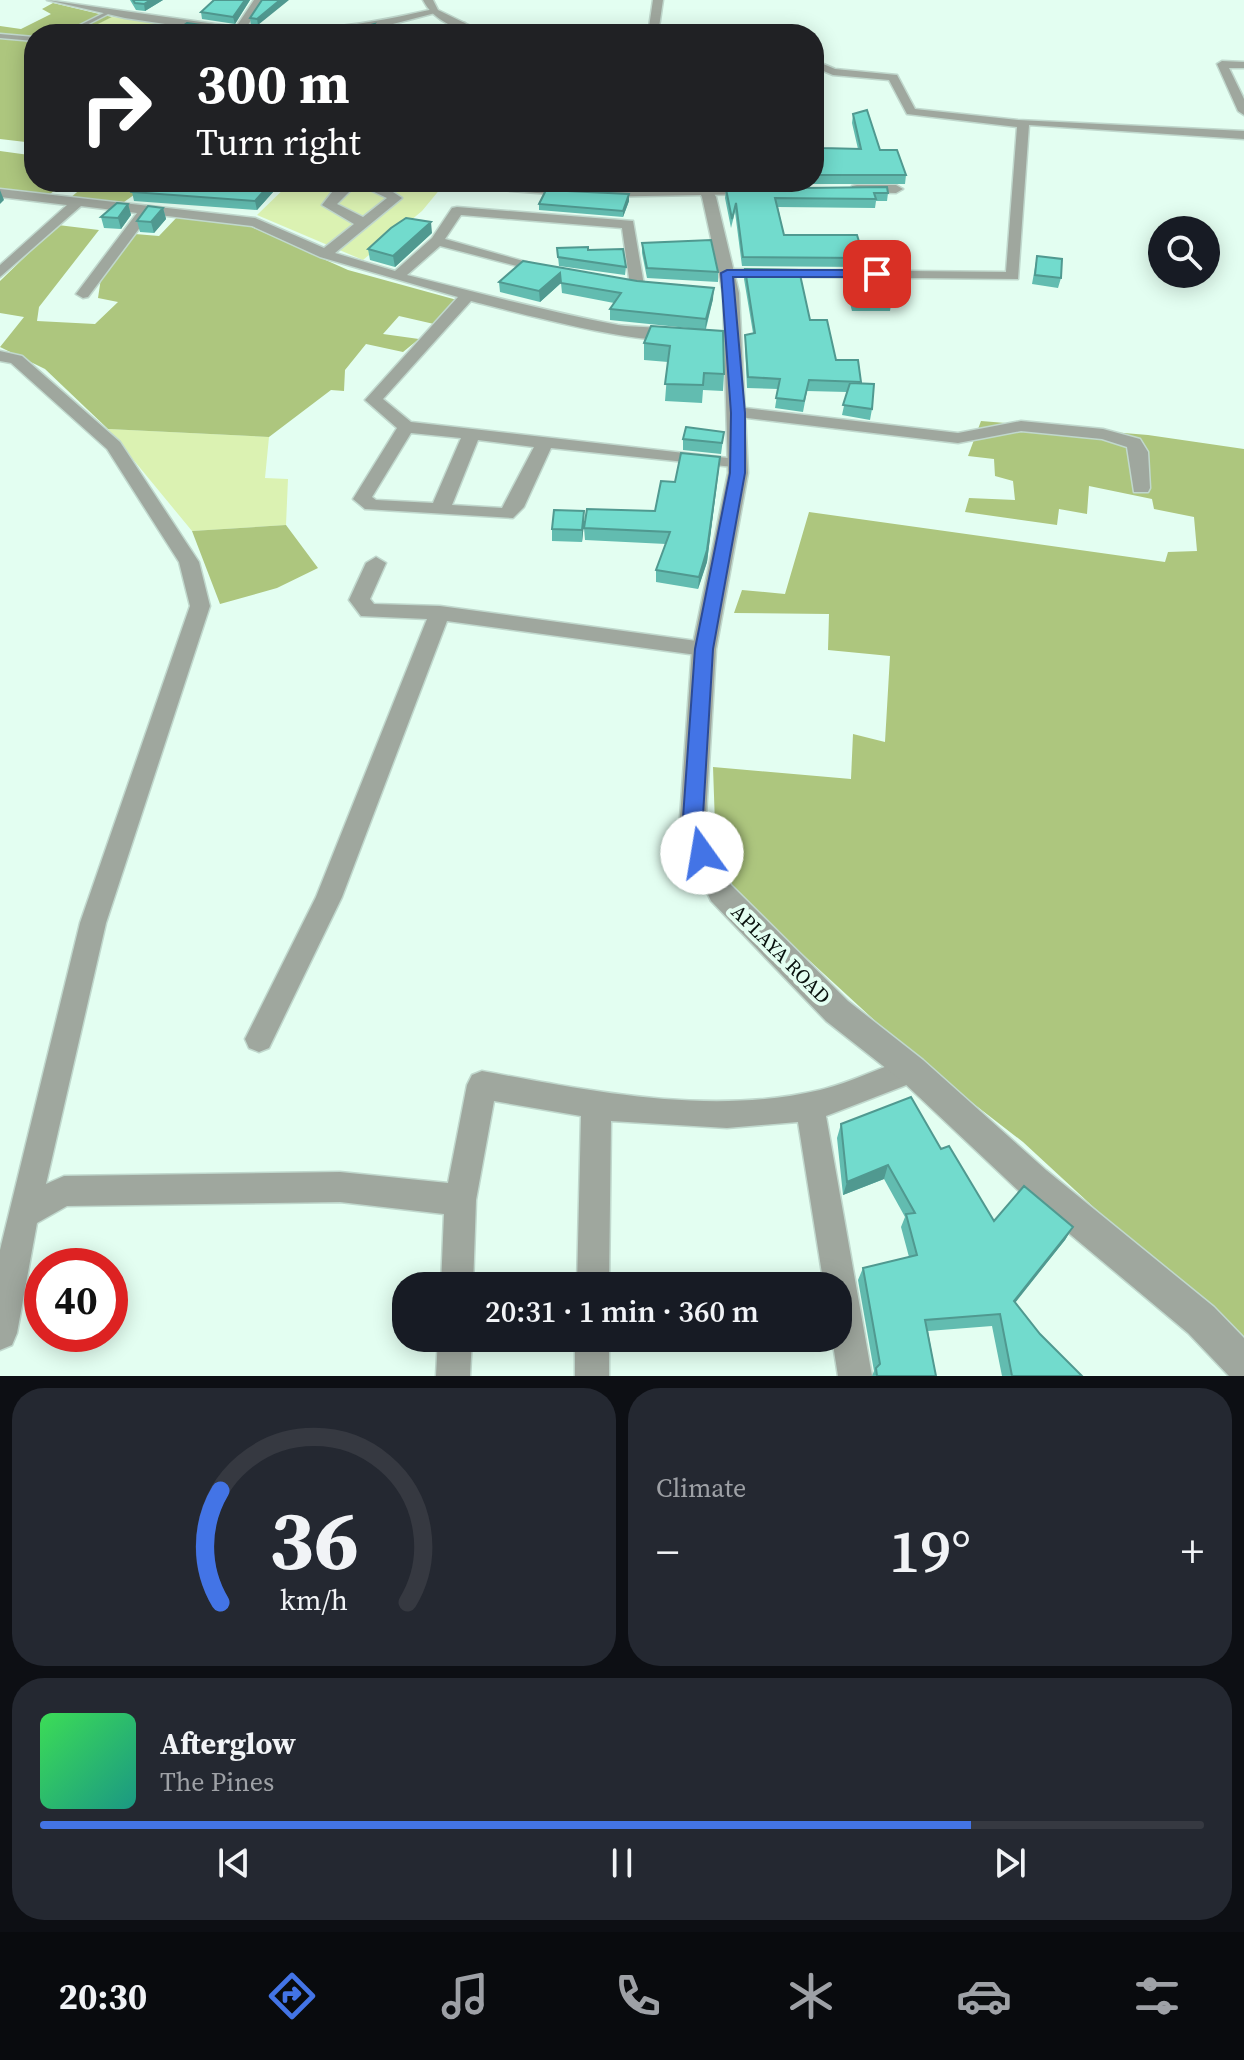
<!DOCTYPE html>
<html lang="en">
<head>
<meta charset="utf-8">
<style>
  :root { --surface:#171b24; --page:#242831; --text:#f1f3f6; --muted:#9ea1a6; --line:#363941; --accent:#4374e6 }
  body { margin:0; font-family:"Source Serif 4",serif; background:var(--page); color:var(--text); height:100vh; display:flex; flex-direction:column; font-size:30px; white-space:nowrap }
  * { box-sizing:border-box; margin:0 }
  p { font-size:26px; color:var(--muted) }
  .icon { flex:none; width:44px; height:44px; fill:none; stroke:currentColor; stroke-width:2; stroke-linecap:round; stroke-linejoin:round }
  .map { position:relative; height:1376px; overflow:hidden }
  .panel { display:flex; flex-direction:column; gap:12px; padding:12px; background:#0d0f14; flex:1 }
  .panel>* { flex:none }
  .banner { position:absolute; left:24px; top:24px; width:800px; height:168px; border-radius:32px; box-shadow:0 4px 20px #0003; background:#202124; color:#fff; overflow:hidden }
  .tools { position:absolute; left:1148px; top:216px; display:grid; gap:16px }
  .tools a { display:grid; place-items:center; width:72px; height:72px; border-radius:50%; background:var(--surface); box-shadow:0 4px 20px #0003; font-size:40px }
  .speed { position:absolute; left:24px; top:1248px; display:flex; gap:16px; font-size:40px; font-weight:700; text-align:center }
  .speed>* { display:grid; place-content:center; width:104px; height:104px; border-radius:50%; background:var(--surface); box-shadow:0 4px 20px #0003; line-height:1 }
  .speed .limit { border:12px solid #d22; background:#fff; color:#111 }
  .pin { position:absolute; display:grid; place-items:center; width:68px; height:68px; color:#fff; margin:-34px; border-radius:16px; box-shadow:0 4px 12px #0006 }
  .me { position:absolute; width:88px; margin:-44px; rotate:347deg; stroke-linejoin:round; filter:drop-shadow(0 0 6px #0008) }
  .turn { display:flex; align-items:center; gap:28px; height:168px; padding:0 40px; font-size:36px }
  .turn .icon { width:104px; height:104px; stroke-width:2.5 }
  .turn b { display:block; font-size:56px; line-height:68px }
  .big { font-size:60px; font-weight:600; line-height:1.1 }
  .panel .tile { flex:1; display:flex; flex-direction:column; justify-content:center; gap:12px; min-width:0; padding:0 28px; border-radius:32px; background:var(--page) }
  .panel .dial { align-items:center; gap:0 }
  .dial svg { height:208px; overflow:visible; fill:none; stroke:var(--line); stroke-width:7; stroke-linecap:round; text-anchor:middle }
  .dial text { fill:var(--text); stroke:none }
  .song { display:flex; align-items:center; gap:24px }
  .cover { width:96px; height:96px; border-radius:12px; background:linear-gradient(135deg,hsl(130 70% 55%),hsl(170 70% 35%)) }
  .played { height:8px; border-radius:4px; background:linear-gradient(90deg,var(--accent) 80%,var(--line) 80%) }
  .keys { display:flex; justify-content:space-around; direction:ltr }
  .heat { display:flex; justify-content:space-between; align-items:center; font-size:44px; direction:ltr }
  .panel .tiles { flex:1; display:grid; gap:12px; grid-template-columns:1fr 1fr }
  .tile:last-child { grid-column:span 2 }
  .trip { position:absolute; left:392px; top:1272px; width:460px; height:80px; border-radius:32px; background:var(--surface); box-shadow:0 4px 20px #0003; font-weight:600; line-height:80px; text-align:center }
  .dock { display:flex; height:128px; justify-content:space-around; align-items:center; background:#090b0e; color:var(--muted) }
  .dock .icon { width:56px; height:56px }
  .dock .on { color:var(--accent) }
  .dock b { font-size:36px; color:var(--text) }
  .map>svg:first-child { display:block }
  .green { fill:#dbf2b2 }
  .forest { fill:#adc67e }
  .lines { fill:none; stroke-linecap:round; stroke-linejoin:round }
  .service-casing { stroke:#c0d8cd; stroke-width:3 }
  .minor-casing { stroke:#c0d8cd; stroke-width:3 }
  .tertiary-casing { stroke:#c0d8cd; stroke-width:3 }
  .service { fill:#9fa79e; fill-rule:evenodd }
  .minor { fill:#9fa79e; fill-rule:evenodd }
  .tertiary { fill:#9fa79e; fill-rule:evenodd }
  .wall { fill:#62bcb0 }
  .shaded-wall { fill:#509990 }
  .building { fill:#72dbcd; stroke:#509990; stroke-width:2 }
  .route { fill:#4374e6; stroke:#2c4b96; stroke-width:2 }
  .labels { text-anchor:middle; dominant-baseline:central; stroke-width:8; stroke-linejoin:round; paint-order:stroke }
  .street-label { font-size:20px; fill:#08110d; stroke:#e3fef1 }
</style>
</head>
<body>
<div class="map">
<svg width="1244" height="1376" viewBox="0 0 1244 1376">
  <rect width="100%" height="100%" fill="#e3fef1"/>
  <path class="green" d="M112,17L205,28L197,34L80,32Z
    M291,182H446L422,211L363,260L257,215Z
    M108,429L269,437L265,478L288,479L286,525L192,531Z"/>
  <path class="forest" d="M53,3L112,17L82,32L92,34H34V143L0,139V26L21,29L51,14L42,9Z
    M0,151L29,155L34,151V182H67L47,196L0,189Z
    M89,182H152L124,202L70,198Z
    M179,215L247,225L348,270L457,300L434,324L399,316L383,334L419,339L403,352L366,344L345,370L344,391L331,390L269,437L108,429L45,369L0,347L24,317L0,313V281L58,225L99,230L39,307L37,321L95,324L118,302L98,298L101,278L135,234L159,236Z
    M981,421L1148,435L1244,449V1346L1023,1142L921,1063L737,894L716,853L713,767L851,779L853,734L885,742L890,656L828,650L829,614L734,613L742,590L785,594L809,512L1165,562L1168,552L1197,551L1194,517L1154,509L1152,499L1089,486L1087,514L1059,509L1057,525L965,512L969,498L1015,500L1013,481L995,476L994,459L968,456Z
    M286,525L318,568L277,588L220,604L192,531Z"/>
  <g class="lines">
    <g class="service-casing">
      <path id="service" d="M108,11L112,12L69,34H62Z
        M0,34L34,37V41L0,38Z"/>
    </g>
    <g class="minor-casing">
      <path id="minor" d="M47,0L236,27L254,0H264L246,28C319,32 363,25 434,9L439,12L362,32L232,34L125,18Z
        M653,0H663L658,34H648Z
        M456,21L465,23L443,34H429Z
        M814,60L835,69L897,75L915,109L1018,120L1244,131V139L1029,125L1018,279L722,276L720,273L727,269L1006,272L1017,127L907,114L889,80L833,75L814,67Z
        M1222,61L1244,62V68H1229L1244,99V115L1238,111L1217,64Z
        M349,182L384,186L402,198L335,253L395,271L432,238L452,208L457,207L633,221L644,285L637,289L630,285L622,228L461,215L445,239L555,270L548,274L440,246L407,275C478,293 547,311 618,325C636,328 671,325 684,336C664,353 503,309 471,301L383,399L411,422L737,459L746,464L743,468L551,448L524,507L513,518L365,509L353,499L397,428L365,400L458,297L320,257L252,226L150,214L88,297L83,298L76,294L137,213L81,206L0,277V265L67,205L0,197V189L255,218L324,248L354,224L322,205L336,187ZM352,189L370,190L387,198L363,217L337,204ZM411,433L461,438L433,503L376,500L372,497ZM478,440L534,447L502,508L452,505Z
        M469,182L589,189L755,186L762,190L755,194L589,197L474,188Z
        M857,185H896L903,189L896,193L852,192V186Z
        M0,351L22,356L120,442L199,562L210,606L106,923L46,1184L64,1176L340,1172L448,1183L467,1085L472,1075L482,1071C591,1091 710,1116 820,1090C852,1082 881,1067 912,1057L922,1061L926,1070L922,1079L826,1116L872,1376H838L832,1338H838V1286H824L798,1122L727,1128L611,1121L609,1286H577L581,1116L494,1101L476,1200L473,1286H441L444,1214L340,1202L67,1206L37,1223L17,1333L12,1345L0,1350V1250L80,923L190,606L179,562L107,449L11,363L0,361Z
        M737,407L958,433L1021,421L1103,429L1140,439L1148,452L1150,488L1148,492H1134L1127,447L1102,439L1021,431L958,443L731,416L728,412Z
        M376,557L386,563L370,599L374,604L440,606L704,642L715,649L704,656L447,621L342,897L269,1048L259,1052L249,1048L245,1039L316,897L427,619L361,616L349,600L366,563Z
        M438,1338H472L470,1376H436Z
        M575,1338H609V1376H575Z"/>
    </g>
    <g class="tertiary-casing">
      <path id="tertiary" d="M423,0H433L438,10L487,34C463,34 433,21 423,0Z
        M694,182H708L716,197L739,293L748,473L716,649L705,832L731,885L848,1001L923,1060L1046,1170L1214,1307L1244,1338V1376H1229L1188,1333L1022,1194L901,1080L826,1021L711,901L679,832L692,649L728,473L723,293L702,197Z"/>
    </g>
    <use href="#service" class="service"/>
    <use href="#minor" class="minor"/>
    <use href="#tertiary" class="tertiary"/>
  </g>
  <path class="wall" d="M130,0H163L145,11L136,10Z
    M214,0H250L235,24L202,19L201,12Z
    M262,0L258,25H251L250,18Z
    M853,114L880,150L906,175L905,184H722V182H814V135L822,148L858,149L852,123Z
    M282,182L257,210L134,201L132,192Z
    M726,189L888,193L887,201H876L875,208L778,207L784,235L864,258L862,267L742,266L735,212L731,228L725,198Z
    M629,194V201L623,217L539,210V204Z
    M128,204L131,215L121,229L104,228L101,217Z
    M163,208L166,219L154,233L140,232L137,221Z
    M432,233L395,267L370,260L368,249Z
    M642,243L718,272V282L647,278L642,253Z
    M557,248L588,250L626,267L625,275L559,266Z
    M1037,256L1061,278L1058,288L1032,284Z
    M523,261L713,299L706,329L724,374L723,391L703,390L702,403L665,401L668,362L644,360V343L688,328L610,320V309L614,303L562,293L561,283L540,302L500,292L499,282Z
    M745,269L810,320L836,360L861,383L872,409L870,420L842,415L847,392L807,391L803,412L775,408L778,389L747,388L745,345V335L753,333L744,279Z
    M845,269L870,274L892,299L890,311H852L844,280Z
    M724,432L721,454L683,450V439Z
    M719,469L707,562L698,589L656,582V570L666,544L585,540L584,528L655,511L675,482Z
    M584,523L582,542L552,541V529Z
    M841,1124L941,1149L994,1221L1073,1227L1065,1240L1015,1302L1040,1334L1082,1376H1002L992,1326L928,1331L936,1376H872L874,1371L858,1280L863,1268L909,1257L901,1227L905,1217L884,1179L843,1195L837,1138Z"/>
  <path class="shaded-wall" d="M151,0H163L145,11L144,4Z
    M245,0H250L235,24L233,17Z
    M280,0H289L258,25L257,19Z
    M374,24L375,32L373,34H365Z
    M272,182H282L257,210L255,201Z
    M0,190L4,200L0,204Z
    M629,194V201L623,217V211Z
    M128,204L131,215L121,229L118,218Z
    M163,208L166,219L154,233L151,222Z
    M431,222L432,233L395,267L393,256Z
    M560,273L561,283L540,302L539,291Z
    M714,288L713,299L705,330L706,319Z
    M720,457L707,562L698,589L699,577Z
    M584,511V523L582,542V530Z
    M888,1165L884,1179L843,1195L847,1182Z
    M1073,1227L1065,1240L1007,1313L1014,1301Z"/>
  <path class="building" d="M133,0H151L144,4L135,3Z
    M214,0H245L233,17L201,12Z
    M262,0H280L257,19L250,18Z
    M187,23L230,29L341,33L374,24L365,34H172Z
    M867,110L880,150H897L906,175H814V135H819L822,148L861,149L853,114Z
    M143,182H188L183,188L193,182H272L255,201L132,192Z
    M887,187L888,193H874L876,199L775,198L784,235H857L864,258L743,257L736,203L732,219L726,189Z
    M546,190L629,194L623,211L539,204Z
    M117,203L128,204L118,218L101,217Z
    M148,206L163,208L151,222L137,221Z
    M406,218L431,222L393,256L368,249L391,228Z
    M711,240L718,272L647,268L642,243Z
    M588,247V250L623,249L626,267L558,257L557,248Z
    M1037,256L1062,259L1061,278L1035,275Z
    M523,261L637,281L714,288L706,319L610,309L621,293L561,283L560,273L539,291L499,282Z
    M745,269L799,270L810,320H827L836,360H858L861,382L809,380L804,401L776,398L780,379L748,377L745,335L755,333Z
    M845,269H868L870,274H884L892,299H853Z
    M651,326L723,331L724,374L704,373L703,385L665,384L670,346L644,343Z
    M850,383L874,384L872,409L843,405Z
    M686,427L724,432L722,443L683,439Z
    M681,453L720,457L707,550L699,577L656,570L670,532L584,528L587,509L655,511L661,481L675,482Z
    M554,510L584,511L582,530L552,529Z
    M911,1097L941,1149L949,1146L994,1221L1024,1186L1073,1227L1014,1301L1040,1334L1082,1376H1012L1000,1314L925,1320L936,1376H877L876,1368L880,1364L863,1268L917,1255L906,1214L915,1213L888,1165L847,1182L841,1124Z"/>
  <path class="route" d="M727,270H877L883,274L877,277H733L745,413V473L713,649L702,832L712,853L702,861L695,858L682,832L695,649L730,473L731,413L721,273Z"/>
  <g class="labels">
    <g class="street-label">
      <text transform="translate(781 954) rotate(45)">APLAYA ROAD</text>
    </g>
  </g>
</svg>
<div class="tools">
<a><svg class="icon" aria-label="search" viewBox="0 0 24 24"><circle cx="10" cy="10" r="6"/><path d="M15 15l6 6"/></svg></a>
</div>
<div class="speed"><div class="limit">40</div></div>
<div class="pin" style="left:877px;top:274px;background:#d93025"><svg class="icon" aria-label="arrive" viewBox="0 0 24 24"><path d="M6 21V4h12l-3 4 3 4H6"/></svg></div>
<svg class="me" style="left:702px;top:853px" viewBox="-20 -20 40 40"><circle r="19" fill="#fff"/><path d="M0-13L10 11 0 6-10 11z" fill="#4374e6"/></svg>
<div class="trip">20:31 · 1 min · 360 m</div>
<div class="banner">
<div class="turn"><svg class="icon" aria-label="right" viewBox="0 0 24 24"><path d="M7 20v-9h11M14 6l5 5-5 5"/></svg><div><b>300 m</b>Turn right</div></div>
</div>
</div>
<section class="panel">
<div class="tiles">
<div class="tile dial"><svg viewBox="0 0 100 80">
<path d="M14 69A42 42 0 1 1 86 69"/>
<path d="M14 69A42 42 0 0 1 14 26" stroke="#4374e6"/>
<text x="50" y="56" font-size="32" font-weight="700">36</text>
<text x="50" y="72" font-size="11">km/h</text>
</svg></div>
<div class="tile"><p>Climate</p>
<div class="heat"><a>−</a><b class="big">19°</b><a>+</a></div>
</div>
<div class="tile">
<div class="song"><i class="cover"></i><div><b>Afterglow</b><p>The Pines</p></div></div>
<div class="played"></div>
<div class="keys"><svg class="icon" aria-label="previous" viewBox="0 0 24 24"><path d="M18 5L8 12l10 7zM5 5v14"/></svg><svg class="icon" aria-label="pause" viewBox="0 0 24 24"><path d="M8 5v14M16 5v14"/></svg><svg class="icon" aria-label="next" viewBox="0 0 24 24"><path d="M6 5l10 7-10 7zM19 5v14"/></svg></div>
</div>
</div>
</section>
<nav class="dock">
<b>20:30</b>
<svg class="icon on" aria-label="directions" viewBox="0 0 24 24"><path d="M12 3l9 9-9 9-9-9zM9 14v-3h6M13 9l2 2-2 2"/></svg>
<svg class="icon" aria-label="music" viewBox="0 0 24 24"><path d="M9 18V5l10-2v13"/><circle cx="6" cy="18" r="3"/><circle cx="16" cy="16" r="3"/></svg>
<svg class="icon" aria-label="phone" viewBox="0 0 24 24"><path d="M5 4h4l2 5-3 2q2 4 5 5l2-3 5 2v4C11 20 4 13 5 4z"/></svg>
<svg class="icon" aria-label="climate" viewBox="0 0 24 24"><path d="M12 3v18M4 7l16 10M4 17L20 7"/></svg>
<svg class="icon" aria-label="car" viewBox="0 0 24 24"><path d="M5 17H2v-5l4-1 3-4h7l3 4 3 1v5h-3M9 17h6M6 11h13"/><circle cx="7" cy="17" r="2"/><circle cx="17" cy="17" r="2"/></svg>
<svg class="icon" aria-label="filters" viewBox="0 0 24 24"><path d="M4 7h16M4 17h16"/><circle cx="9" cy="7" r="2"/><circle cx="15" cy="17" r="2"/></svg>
</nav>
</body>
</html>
